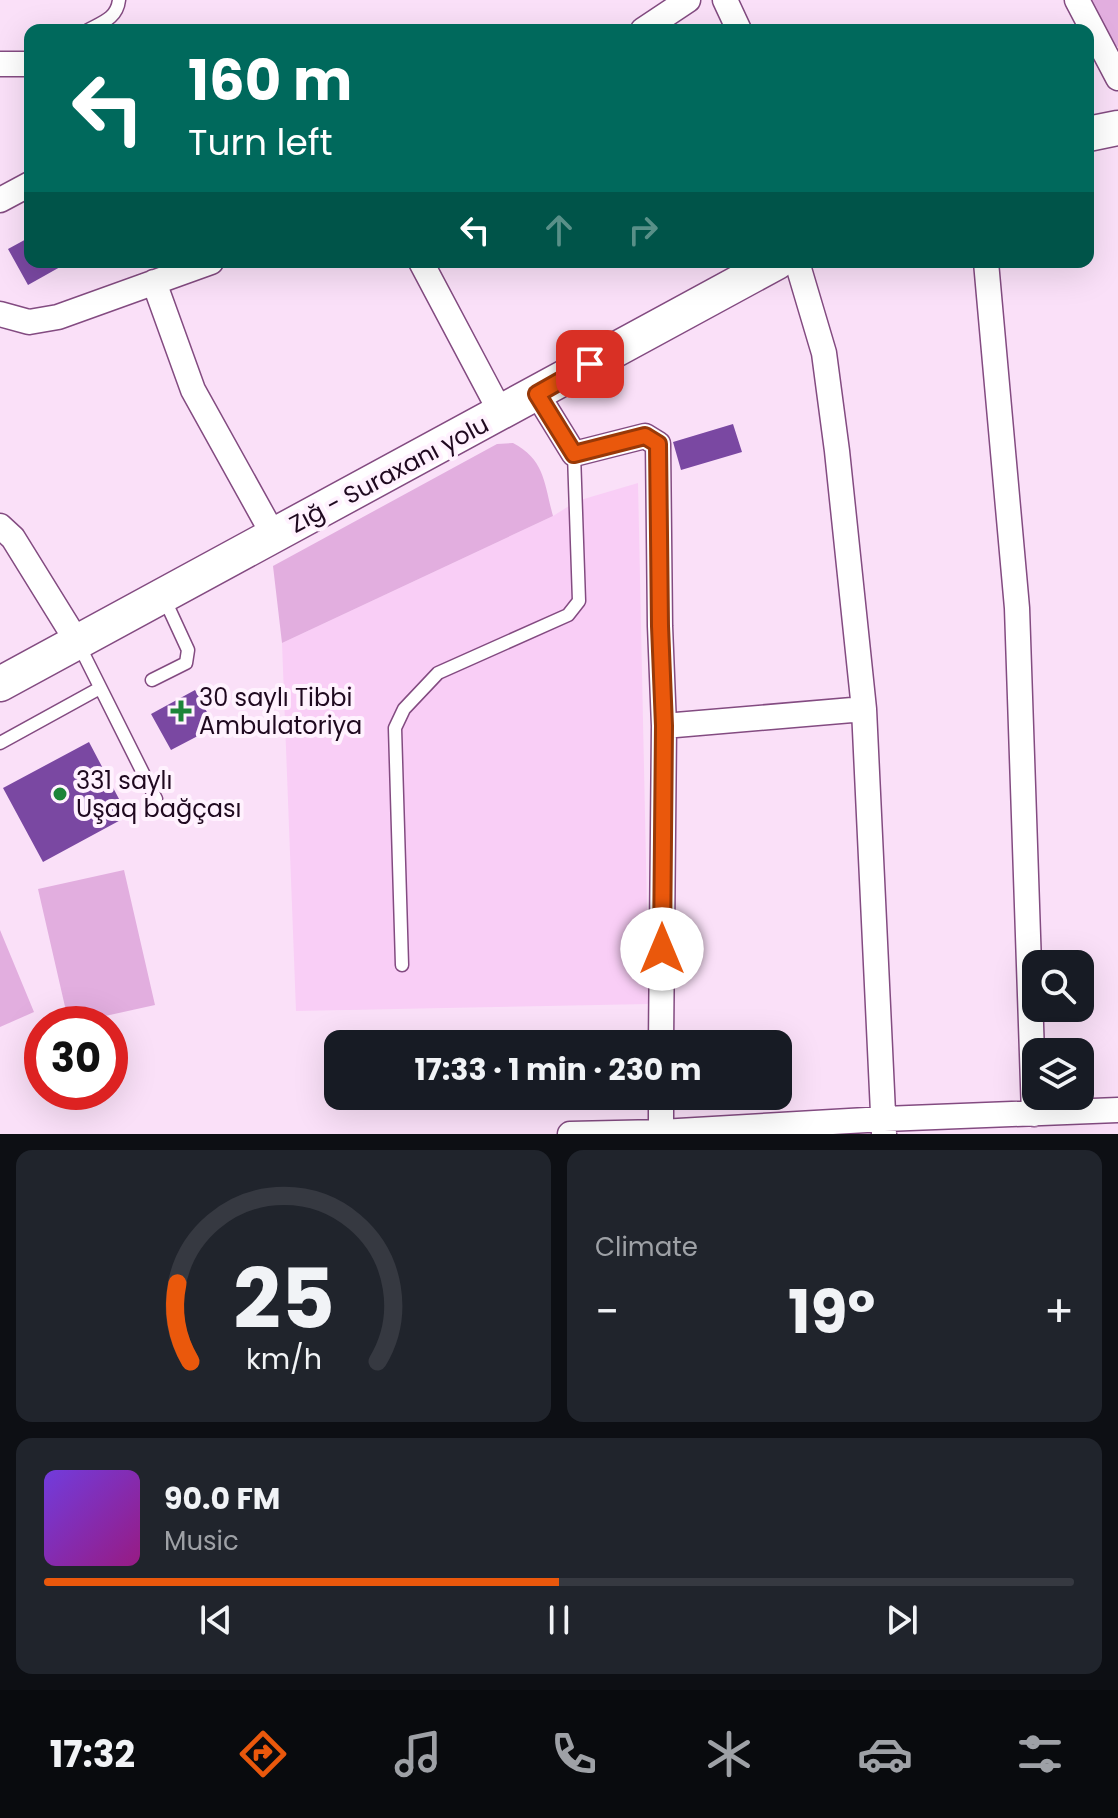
<!DOCTYPE html>
<html lang="en">
<head>
<meta charset="utf-8">
<style>
  :root { --surface:#171b24; --page:#20242c; --text:#f1f3f6; --muted:#9ea1a6; --line:#363941; --accent:#ea580c }
  body { margin:0; font-family:Poppins,sans-serif; background:var(--page); color:var(--text); height:100vh; display:flex; flex-direction:column; font-size:30px; white-space:nowrap }
  * { box-sizing:border-box; margin:0 }
  p { font-size:26px; color:var(--muted) }
  .icon { flex:none; width:44px; height:44px; fill:none; stroke:currentColor; stroke-width:2; stroke-linecap:round; stroke-linejoin:round }
  .map { position:relative; height:1134px; overflow:hidden }
  .drawer { display:flex; flex-direction:column; gap:16px; padding:16px; background:#0d0f14; flex:1 }
  .drawer>* { flex:none }
  .guide { position:absolute; left:24px; top:24px; width:1070px; height:244px; border-radius:16px; box-shadow:0 8px 32px #0002; background:#00695c; color:#fff; overflow:hidden }
  .buttons { position:absolute; left:1022px; top:950px; display:grid; gap:16px }
  .buttons a { display:grid; place-items:center; width:72px; height:72px; border-radius:16px; background:var(--surface); box-shadow:0 8px 32px #0002; font-size:40px }
  .speed { position:absolute; left:24px; top:1006px; display:flex; gap:16px; font-size:40px; font-weight:700; text-align:center }
  .speed>* { display:grid; place-content:center; width:104px; height:104px; border-radius:50%; background:var(--surface); box-shadow:0 8px 32px #0002; line-height:1 }
  .speed .limit { border:12px solid #d22; background:#fff; color:#111 }
  .pin { position:absolute; display:grid; place-items:center; width:68px; height:68px; color:#fff; margin:-34px; border-radius:16px; box-shadow:0 4px 12px #0006 }
  .me { position:absolute; width:88px; margin:-44px; rotate:0deg; stroke-linejoin:round; filter:drop-shadow(0 0 6px #0008) }
  .turn { display:flex; align-items:center; gap:28px; height:168px; padding:0 32px; font-size:36px }
  .turn .icon { width:104px; height:104px; stroke-width:2.5 }
  .turn b { display:block; font-size:56px; line-height:68px }
  .lanes { display:flex; align-items:center; height:76px; padding:0 32px; background:#0003; justify-content:center; gap:40px; direction:ltr }
  .lanes .off { opacity:.35 }
  .big { font-size:60px; font-weight:700; line-height:1.1 }
  .drawer .tile { flex:1; display:flex; flex-direction:column; justify-content:center; gap:12px; min-width:0; padding:0 28px; border-radius:16px; background:var(--page) }
  .drawer .dial { align-items:center; gap:0 }
  .dial svg { height:208px; overflow:visible; fill:none; stroke:var(--line); stroke-width:7; stroke-linecap:round; text-anchor:middle }
  .dial text { fill:var(--text); stroke:none }
  .song { display:flex; align-items:center; gap:24px }
  .cover { width:96px; height:96px; border-radius:12px; background:linear-gradient(135deg,hsl(260 70% 55%),hsl(310 70% 35%)) }
  .played { height:8px; border-radius:4px; background:linear-gradient(90deg,var(--accent) 50%,var(--line) 50%) }
  .keys { display:flex; justify-content:space-around; direction:ltr }
  .heat { display:flex; justify-content:space-between; align-items:center; font-size:44px; direction:ltr }
  .drawer .tiles { flex:1; display:grid; gap:16px; grid-template-columns:1fr 1fr }
  .tile:last-child { grid-column:span 2 }
  .trip { position:absolute; left:324px; top:1030px; width:468px; height:80px; border-radius:16px; background:var(--surface); box-shadow:0 8px 32px #0002; font-weight:700; line-height:80px; text-align:center }
  .dock { display:flex; height:128px; justify-content:space-around; align-items:center; background:#090b0e; color:var(--muted) }
  .dock .icon { width:56px; height:56px }
  .dock .selected { color:var(--accent) }
  .dock b { font-size:36px; color:var(--text) }
  .map>svg:first-child { display:block }
  .built { fill:#f9cef6 }
  .green { fill:#e2aedf }
  .building { fill:#7a48a2 }
  .lines { fill:none; stroke-linecap:round; stroke-linejoin:round }
  .lane-casing { stroke:#834b81; stroke-width:15 }
  .street-casing { stroke:#834b81; stroke-width:27 }
  .secondary-casing { stroke:#834b81; stroke-width:37 }
  .lane { stroke:#fff; stroke-width:12 }
  .street { stroke:#fff; stroke-width:24 }
  .secondary { stroke:#fff; stroke-width:34 }
  .route-casing { stroke:#983908; stroke-width:20 }
  .route { stroke:#ea580c; stroke-width:14 }
  .poi-dot { fill:#1d8439; stroke:#fff2fe; stroke-width:3 }
  .labels { text-anchor:middle; dominant-baseline:central; stroke-width:8; stroke-linejoin:round; paint-order:stroke }
  .street-label { font-size:24px; fill:#1f091f; stroke:#fff2fe }
  .poi-label { font-size:24px; fill:#1f091f; stroke:#fff2fe; text-anchor:start }
</style>
</head>
<body>
<div class="map">
<svg width="1118" height="1134" viewBox="0 0 1118 1134">
  <rect width="100%" height="100%" fill="#fae0f8"/>
  <path class="built" d="M638,483L649,1004L296,1011L282,643L553,516L577,501Z"/>
  <path class="green" d="M1090,0H1118V47L1116,46Z
    M513,443C545,460 544,483 553,516L282,643L273,566L497,444Z
    M124,870L155,1005L69,1024L38,889Z
    M0,930L34,1012L0,1027Z"/>
  <path class="building" d="M30,237V262H69L28,285L8,249Z
    M733,424L742,452L681,470L673,442Z
    M195,690L215,727L171,750L151,714Z
    M89,742L128,816L43,862L3,788Z"/>
  <g class="lines">
    <g class="lane-casing">
      <path id="lane" d="M88,30C103,22 117,18 119,0
        M79,645L156,799
        M152,680L186,663L188,650L164,598
        M0,743L100,688
        M402,965L395,728L404,709L438,673L568,615L579,601L574,454"/>
    </g>
    <g class="street-casing">
      <path id="street" d="M725,0L739,30
        M1077,0L1118,78
        M643,30L688,0
        M0,64H30
        M0,200L30,184
        M421,262L501,413
        M797,262L824,353L837,451L864,709L884,1134
        M986,262L1017,608L1034,1114
        M154,282L193,390L274,536
        M0,314L29,322L58,317L211,262
        M537,394L574,454L645,436L658,444L660,626L664,726L661,1044
        M0,526L13,538L78,643
        M664,726L864,709
        M661,1132V1096
        M570,1134L661,1132L884,1119L1118,1110"/>
    </g>
    <g class="secondary-casing">
      <path id="secondary" d="M1088,134L1118,128
        M0,684L777,262"/>
    </g>
    <use href="#lane" class="lane"/>
    <use href="#street" class="street"/>
    <use href="#secondary" class="secondary"/>
  </g>
  <g class="lines">
    <g class="route-casing">
      <path id="route" d="M590,364L537,394L574,454L645,436L658,444L660,626L664,726L662,949"/>
    </g>
    <use href="#route" class="route"/>
  </g>
  <g class="poi-dot">
    <path d="M177 699h8v8h8v8h-8v8h-8v-8h-8v-8h8z"/>
    <circle cx="60" cy="794" r="8"/>
  </g>
  <g class="labels">
    <g class="street-label">
      <text transform="translate(389 474) rotate(-28)">Zığ - Suraxanı yolu</text>
    </g>
    <g class="poi-label">
      <text x="199" y="697">30 saylı Tibbi<tspan x="199" dy="28">Ambulatoriya</tspan></text>
      <text x="76" y="780">331 saylı<tspan x="76" dy="28">Uşaq bağçası</tspan></text>
    </g>
  </g>
</svg>
<div class="buttons">
<a><svg class="icon" aria-label="search" viewBox="0 0 24 24"><circle cx="10" cy="10" r="6"/><path d="M15 15l6 6"/></svg></a>
<a><svg class="icon" aria-label="layers" viewBox="0 0 24 24"><path d="M12 4l9 5-9 5-9-5zM3 14l9 5 9-5"/></svg></a>
</div>
<div class="speed"><div class="limit">30</div></div>
<div class="pin" style="left:590px;top:364px;background:#d93025"><svg class="icon" aria-label="arrive" viewBox="0 0 24 24"><path d="M6 21V4h12l-3 4 3 4H6"/></svg></div>
<svg class="me" style="left:662px;top:949px" viewBox="-20 -20 40 40"><circle r="19" fill="#fff"/><path d="M0-13L10 11 0 6-10 11z" fill="#ea580c"/></svg>
<div class="trip">17:33 · 1 min · 230 m</div>
<div class="guide">
<div class="turn"><svg class="icon" aria-label="left" viewBox="0 0 24 24"><path d="M17 20v-9H6M10 6l-5 5 5 5"/></svg><div><b>160 m</b>Turn left</div></div>
<div class="lanes"><svg class="icon" aria-label="left" viewBox="0 0 24 24"><path d="M17 20v-9H6M10 6l-5 5 5 5"/></svg><svg class="icon off" aria-label="ahead" viewBox="0 0 24 24"><path d="M12 20V5M6 11l6-6 6 6"/></svg><svg class="icon off" aria-label="right" viewBox="0 0 24 24"><path d="M7 20v-9h11M14 6l5 5-5 5"/></svg></div>
</div>
</div>
<section class="drawer">
<div class="tiles">
<div class="tile dial"><svg viewBox="0 0 100 80">
<path d="M14 69A42 42 0 1 1 86 69"/>
<path d="M14 69A42 42 0 0 1 9 39" stroke="#ea580c"/>
<text x="50" y="56" font-size="32" font-weight="700">25</text>
<text x="50" y="72" font-size="11">km/h</text>
</svg></div>
<div class="tile"><p>Climate</p>
<div class="heat"><a>−</a><b class="big">19°</b><a>+</a></div>
</div>
<div class="tile">
<div class="song"><i class="cover"></i><div><b>90.0 FM</b><p>Music</p></div></div>
<div class="played"></div>
<div class="keys"><svg class="icon" aria-label="previous" viewBox="0 0 24 24"><path d="M18 5L8 12l10 7zM5 5v14"/></svg><svg class="icon" aria-label="pause" viewBox="0 0 24 24"><path d="M8 5v14M16 5v14"/></svg><svg class="icon" aria-label="next" viewBox="0 0 24 24"><path d="M6 5l10 7-10 7zM19 5v14"/></svg></div>
</div>
</div>
</section>
<nav class="dock">
<b>17:32</b>
<svg class="icon selected" aria-label="directions" viewBox="0 0 24 24"><path d="M12 3l9 9-9 9-9-9zM9 14v-3h6M13 9l2 2-2 2"/></svg>
<svg class="icon" aria-label="music" viewBox="0 0 24 24"><path d="M9 18V5l10-2v13"/><circle cx="6" cy="18" r="3"/><circle cx="16" cy="16" r="3"/></svg>
<svg class="icon" aria-label="phone" viewBox="0 0 24 24"><path d="M5 4h4l2 5-3 2q2 4 5 5l2-3 5 2v4C11 20 4 13 5 4z"/></svg>
<svg class="icon" aria-label="climate" viewBox="0 0 24 24"><path d="M12 3v18M4 7l16 10M4 17L20 7"/></svg>
<svg class="icon" aria-label="car" viewBox="0 0 24 24"><path d="M5 17H2v-5l4-1 3-4h7l3 4 3 1v5h-3M9 17h6M6 11h13"/><circle cx="7" cy="17" r="2"/><circle cx="17" cy="17" r="2"/></svg>
<svg class="icon" aria-label="filters" viewBox="0 0 24 24"><path d="M4 7h16M4 17h16"/><circle cx="9" cy="7" r="2"/><circle cx="15" cy="17" r="2"/></svg>
</nav>
</body>
</html>
